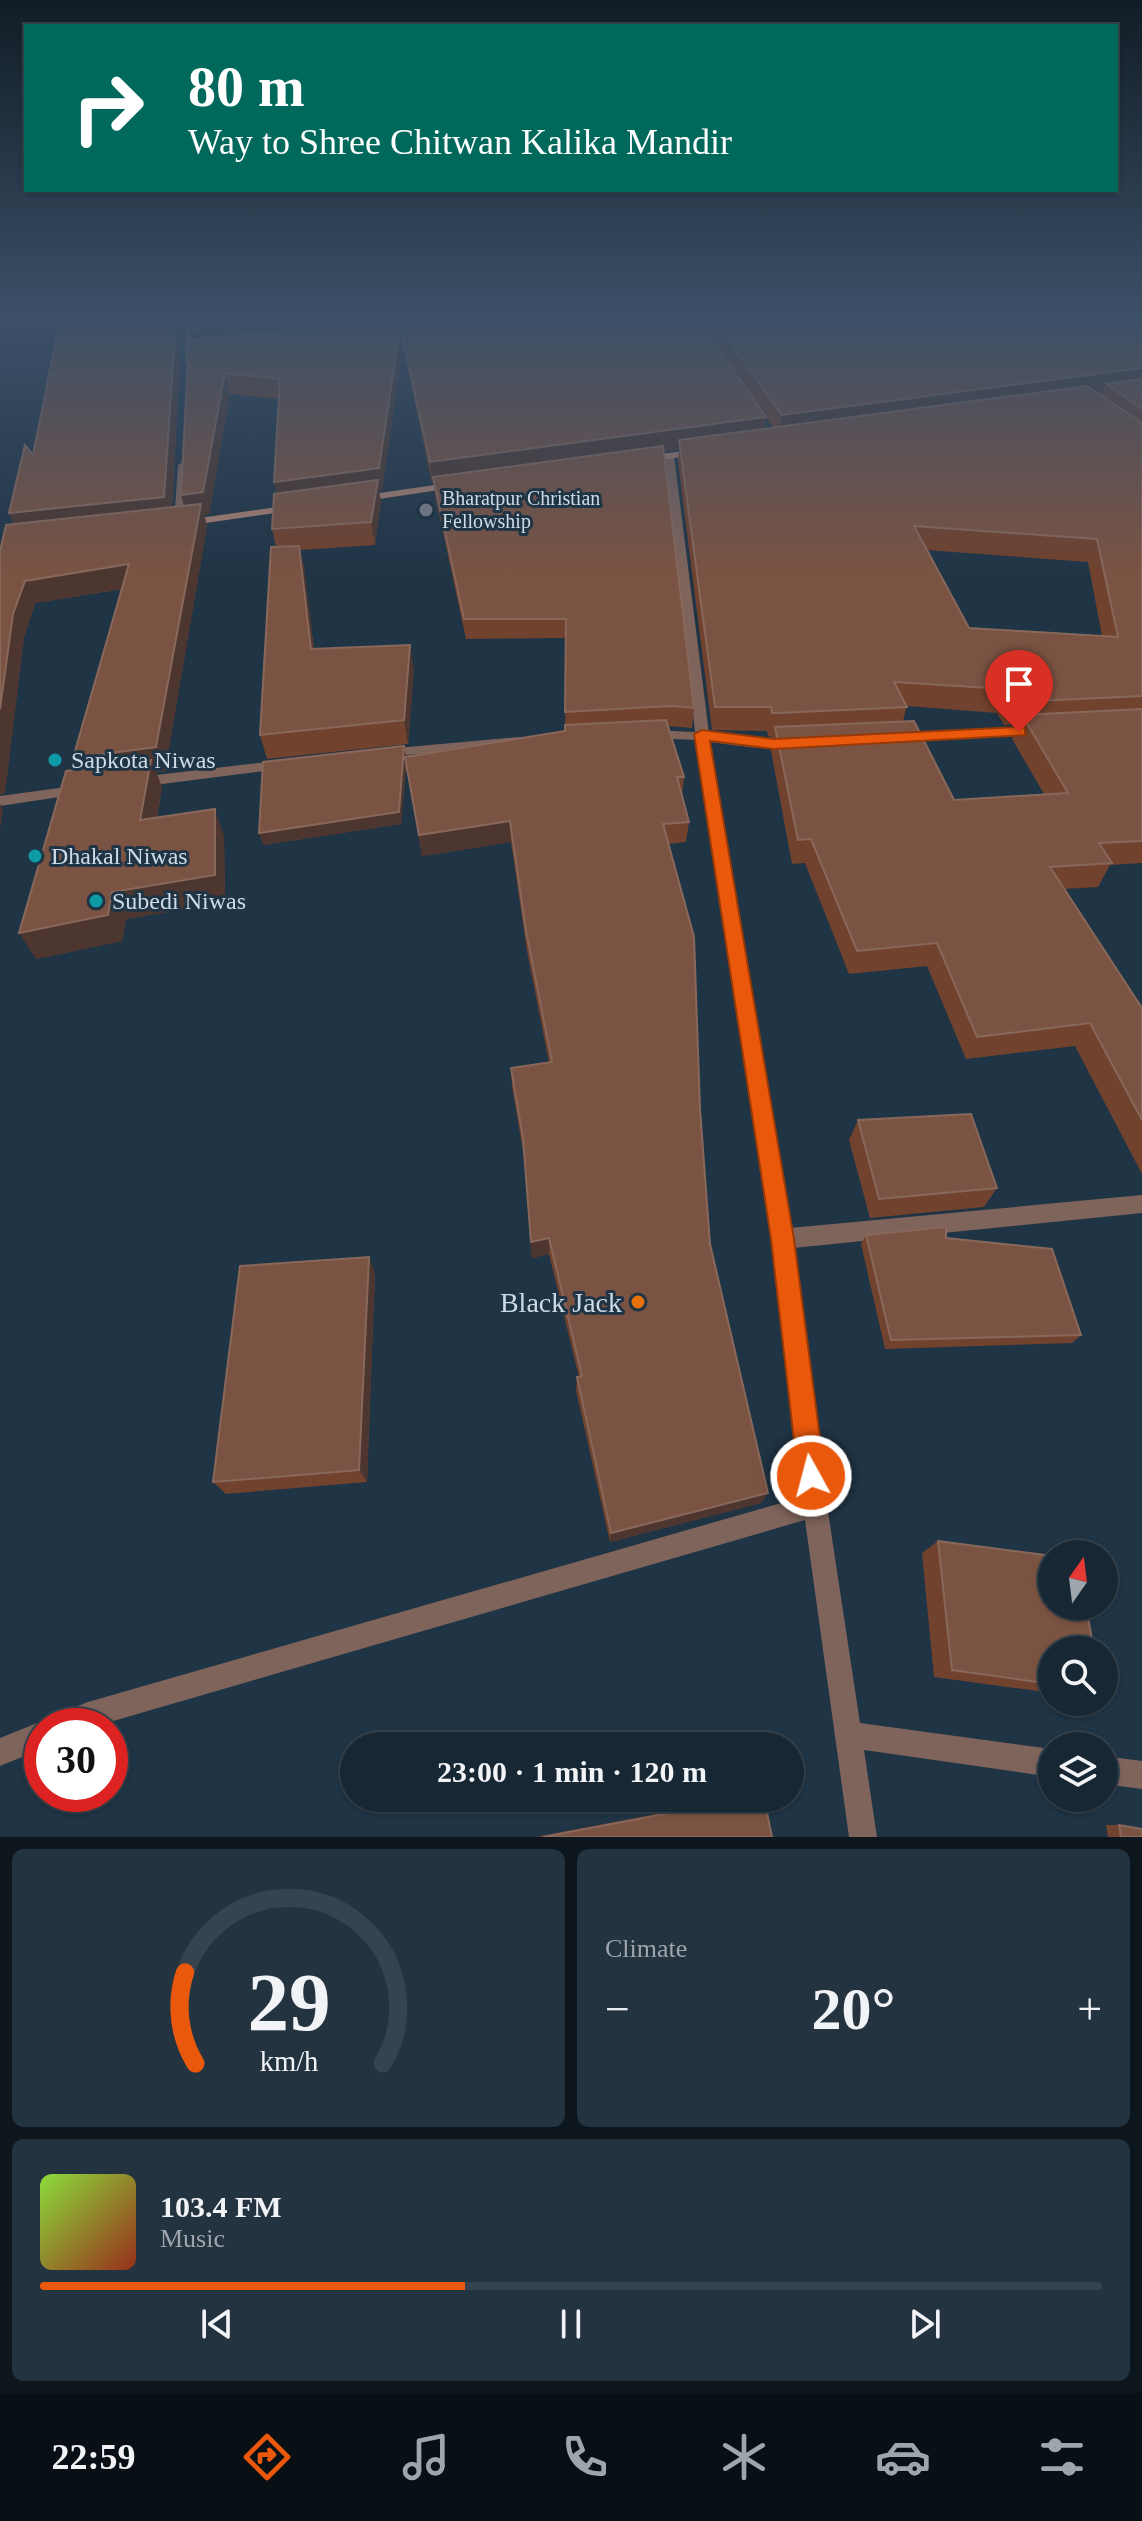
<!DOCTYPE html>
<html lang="en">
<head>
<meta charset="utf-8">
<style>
  :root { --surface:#172734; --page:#243340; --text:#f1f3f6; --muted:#9ea5ac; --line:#36444f; --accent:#ea580c }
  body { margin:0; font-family:Georgia,serif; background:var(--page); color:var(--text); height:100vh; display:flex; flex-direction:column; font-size:30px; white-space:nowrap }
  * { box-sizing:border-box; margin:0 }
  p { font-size:26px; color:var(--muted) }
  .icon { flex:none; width:44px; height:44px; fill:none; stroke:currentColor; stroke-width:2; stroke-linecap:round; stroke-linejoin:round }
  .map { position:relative; height:1837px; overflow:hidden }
  .side { display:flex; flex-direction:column; gap:12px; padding:12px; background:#0d151d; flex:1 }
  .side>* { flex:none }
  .top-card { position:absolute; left:24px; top:24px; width:1094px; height:168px; border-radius:0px; box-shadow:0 2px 6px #0004,0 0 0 2px var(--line); background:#00695c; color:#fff; overflow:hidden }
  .needle { width:52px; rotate:14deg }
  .buttons { position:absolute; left:1038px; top:1540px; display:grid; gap:16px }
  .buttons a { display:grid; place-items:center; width:80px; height:80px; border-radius:50%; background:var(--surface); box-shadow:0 2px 6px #0004,0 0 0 2px var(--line); font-size:40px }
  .speed { position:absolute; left:24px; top:1708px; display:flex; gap:16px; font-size:40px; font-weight:700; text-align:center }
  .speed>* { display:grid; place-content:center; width:104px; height:104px; border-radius:50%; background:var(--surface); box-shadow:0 2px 6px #0004,0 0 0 2px var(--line); line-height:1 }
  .speed .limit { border:12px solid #d22; background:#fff; color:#111 }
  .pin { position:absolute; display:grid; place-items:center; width:68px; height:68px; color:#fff; margin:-82px -34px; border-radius:50% 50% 50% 0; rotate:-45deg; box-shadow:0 0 8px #0007 }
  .pin .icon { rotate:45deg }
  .me { position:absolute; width:88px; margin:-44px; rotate:353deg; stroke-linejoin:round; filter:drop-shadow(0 0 6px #0008) }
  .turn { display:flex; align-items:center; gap:28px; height:168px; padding:0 32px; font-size:36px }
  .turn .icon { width:104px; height:104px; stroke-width:2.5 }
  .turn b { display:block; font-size:56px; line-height:68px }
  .big { font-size:60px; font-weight:700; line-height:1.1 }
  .side .card { flex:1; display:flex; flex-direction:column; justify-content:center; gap:12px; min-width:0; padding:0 28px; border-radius:12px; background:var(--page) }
  .side .dial { align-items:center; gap:0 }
  .dial svg { height:208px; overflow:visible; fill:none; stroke:var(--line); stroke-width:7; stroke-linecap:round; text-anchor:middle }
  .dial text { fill:var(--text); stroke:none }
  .song { display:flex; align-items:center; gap:24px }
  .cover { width:96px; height:96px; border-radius:12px; background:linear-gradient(135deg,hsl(90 70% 55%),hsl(10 70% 35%)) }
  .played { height:8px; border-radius:4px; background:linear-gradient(90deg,var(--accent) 40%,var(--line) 40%) }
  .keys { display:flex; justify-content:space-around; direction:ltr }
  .heat { display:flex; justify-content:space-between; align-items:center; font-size:44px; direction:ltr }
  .side .tiles { flex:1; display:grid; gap:12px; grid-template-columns:1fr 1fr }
  .card:last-child { grid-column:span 2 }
  .trip { position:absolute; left:340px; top:1732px; width:464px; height:80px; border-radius:40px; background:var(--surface); box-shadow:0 2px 6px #0004,0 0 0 2px var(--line); font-weight:700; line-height:80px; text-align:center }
  .tabs { display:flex; height:128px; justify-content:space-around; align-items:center; background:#091015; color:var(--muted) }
  .tabs .icon { width:56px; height:56px }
  .tabs .active { color:var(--accent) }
  .tabs b { font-size:36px; color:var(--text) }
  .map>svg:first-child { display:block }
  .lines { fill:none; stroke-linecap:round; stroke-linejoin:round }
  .street { fill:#7e645b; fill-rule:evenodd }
  .secondary { fill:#a88071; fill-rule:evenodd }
  .wall { fill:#71422e; fill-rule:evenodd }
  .shaded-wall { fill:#4c362f }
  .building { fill:#7b5342; stroke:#88685b; stroke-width:2; fill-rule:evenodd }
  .route { fill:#ea580c; stroke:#983908; stroke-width:2 }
  .worship-dot { fill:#6b7280; stroke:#1f3445; stroke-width:3 }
  .culture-dot { fill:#0f9aa8; stroke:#1f3445; stroke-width:3 }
  .food-dot { fill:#e8710a; stroke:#1f3445; stroke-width:3 }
  .labels { text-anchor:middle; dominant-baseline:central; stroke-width:6; stroke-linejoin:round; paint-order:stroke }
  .far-poi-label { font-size:20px; fill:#cedbe6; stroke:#1f3445; text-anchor:start }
  .poi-label { font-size:24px; fill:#cedbe6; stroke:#1f3445; text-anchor:start }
  .near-poi-label { font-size:28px; fill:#cedbe6; stroke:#1f3445; text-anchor:end }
</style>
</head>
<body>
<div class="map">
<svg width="1142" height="1837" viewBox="0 0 1142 1837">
  <rect width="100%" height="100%" fill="#1f3445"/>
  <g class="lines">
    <path class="street" d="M185,320H193V362L189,365L185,362Z
      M669,453L674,456L709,733L793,739L800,743C785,755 730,744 710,742L790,1228L1142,1195V1213L793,1248L827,1505L860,1723L1052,1749V1777L864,1750L877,1837H849L805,1520L96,1726H42V1749L0,1766V1738L42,1721L49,1724L52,1716L88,1702L802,1497L772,1239L696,740L649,738L642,734L649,730L695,732L664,456Z
      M183,462L188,465L184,524L179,527L174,524L178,465Z
      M1037,727L1042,728V734L904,742L897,738L904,734Z
      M518,737L525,741L523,744L386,757L379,753L386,749Z
      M283,760L290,765L288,768L139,787L132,782L139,777Z
      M81,785L88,790L86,793L0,806V796Z
      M1104,1756L1142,1761V1789L1104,1784Z"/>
    <path class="secondary" d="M701,449L704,450V454L644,462L639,459L644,456Z
      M455,482L460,485L459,487L359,502L354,499L359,496Z
      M292,505L296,506V510L185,526L180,523L185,520Z"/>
  </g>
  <path class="wall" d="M60,320H182L172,507L184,506L189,340L698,320H1142V863L1110,865L1098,887L1064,889L1142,1008V1174L1075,1046L966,1059L927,966L849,974L805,863L792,864L771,751L773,737L768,736L767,731L712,730L678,462L679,449L664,452L694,708L692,728L668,726L684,777L682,796L689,822L686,842L668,844L700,1109L710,1244L761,1503L610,1542L576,1390L577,1377H579L549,1254L532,1258L524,1156L512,1087L511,1068L549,1062L527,951L511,842L422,856L406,765L401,824L263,845L404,746L406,756L565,731L566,638L466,639L435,495L434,483H432L403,346L382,490L379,491L381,502L375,545L300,550L304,568L314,649L414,669L408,744L267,759L260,735L276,547L272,529L277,494L279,399L230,394L209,514L204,515L207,526L165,771L156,772L162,787L157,818L224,836L225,902L126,919L122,941L36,959L78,770L73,758L122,589L35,603L24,637L5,792L0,795V551L14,524L33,455ZM766,418L767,419L773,428L765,429ZM927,550L1088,562L1102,636L969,628ZM907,706L997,713L1004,725L1018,724L1012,739L1044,794L954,800L903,721Z
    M858,1120L997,1188L984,1207L870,1218L849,1140Z
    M866,1235L946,1238L1081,1335L1072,1343L885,1349L861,1244Z
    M369,1257L375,1274L367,1482L226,1494L213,1482Z
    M938,1541L1052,1650V1693L934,1677L922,1553Z
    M741,1798H764L772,1837H535Z
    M1106,1825H1119L1142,1837H1108Z"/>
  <path class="shaded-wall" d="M176,320H182L171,519L19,535L9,513Z
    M303,320H523L401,330L403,346L382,490L379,491L381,502L375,545L371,522L279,504L274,482L400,331L195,349L190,329Z
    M1142,368V387L1106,384L1102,392L779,436L782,415Z
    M225,373L230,394L209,514L204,515L207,526L165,771L156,772L162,787L151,847L84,782L73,758L187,517L181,495Z
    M766,417L764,438L679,440V449L434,483L433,477L434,483H432L430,462Z
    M299,546L304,568L316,673L311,649Z
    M129,564L137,586L35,603L24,637L5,792L0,795V709L13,614L25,581Z
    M410,645L414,669L408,744L404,720Z
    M404,746L406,758L401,824L263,845L259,833Z
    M0,804L3,809L0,830Z
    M215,809L224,836L225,902L126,919L122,941L36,959L19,933L112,892Z
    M510,821L511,842L422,856L419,835Z
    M549,1238V1254L532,1258L531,1242Z
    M369,1257L375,1274L367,1482L359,1470Z
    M768,1493L761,1503L610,1542L611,1533Z"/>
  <path class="building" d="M60,320H176L164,497L9,513L25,445L33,455Z
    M190,320H303L190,329Z
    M410,320H698L766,417L430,462L400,327L379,468L274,482L280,379L225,373L203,492L181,495L189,340Z
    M714,320H1142V368L782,415Z
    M1142,379V409L1106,384Z
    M1087,386L1142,423V696L1014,702L1006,689L894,682L907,707L779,713H772L771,707H715L679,440ZM914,526L1097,539L1118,637L969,628Z
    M663,446L694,708L671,706L565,712L566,619H464L433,477Z
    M378,480L371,522L272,529L274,494Z
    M201,504L156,747L73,758L129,564L25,581L13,614L0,709V551L6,525Z
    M299,546L311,649L410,645L404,720L260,735L271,547Z
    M1142,709V841L1099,843L1112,863L1050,867L1142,1008V1120L1090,1023L977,1037L937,943L857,951L811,839L798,840L775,727L914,721L954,800L1068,793L1022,715Z
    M666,720L684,777H677L689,822L663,824L694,937L700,1109L710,1244L768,1493L611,1533L577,1377L582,1376L549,1238L531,1242L523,1138L511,1068L552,1062L526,931L510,821L419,835L405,757L565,731V725Z
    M404,746L399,812L259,833L263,762Z
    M151,760L140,820L215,809V875L112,892L108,915L19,933L66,771Z
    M971,1114L997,1188L879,1199L858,1120Z
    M946,1227V1238L1052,1249L1081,1335L891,1340L866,1235Z
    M369,1257L359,1470L213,1482L240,1266Z
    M938,1541L1052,1556V1606H1086L1094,1650H1052V1684L952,1670Z
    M749,1798H764L772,1837H543Z
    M1119,1825L1142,1829V1837H1121Z"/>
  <linearGradient id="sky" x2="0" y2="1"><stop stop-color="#111d26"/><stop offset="0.55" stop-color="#3c5068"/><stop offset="1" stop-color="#3c5068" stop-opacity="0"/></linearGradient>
  <rect width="1142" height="577" fill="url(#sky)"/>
  <path class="route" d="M1019,727L1025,728V735L774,749L710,741L794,1239L825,1476L821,1485L811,1489L802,1485L798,1476L771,1239L694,734L702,730L774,739Z"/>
  <circle class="worship-dot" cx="426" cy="510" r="8"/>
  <g class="culture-dot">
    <circle cx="55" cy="760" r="8"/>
    <circle cx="35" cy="856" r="8"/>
    <circle cx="96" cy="901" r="8"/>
  </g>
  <circle class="food-dot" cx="638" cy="1302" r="8"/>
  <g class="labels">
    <g class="far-poi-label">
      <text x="442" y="498">Bharatpur Christian<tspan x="442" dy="23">Fellowship</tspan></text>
    </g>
    <g class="poi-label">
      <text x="71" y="760">Sapkota Niwas</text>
      <text x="51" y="856">Dhakal Niwas</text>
      <text x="112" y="901">Subedi Niwas</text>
    </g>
    <g class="near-poi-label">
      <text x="622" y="1302">Black Jack</text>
    </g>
  </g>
</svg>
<div class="buttons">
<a><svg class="needle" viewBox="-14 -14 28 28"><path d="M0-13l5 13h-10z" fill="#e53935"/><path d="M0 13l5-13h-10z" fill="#9ea5ac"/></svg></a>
<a><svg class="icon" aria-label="search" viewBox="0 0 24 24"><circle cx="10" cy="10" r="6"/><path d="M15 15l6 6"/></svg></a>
<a><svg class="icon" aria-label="layers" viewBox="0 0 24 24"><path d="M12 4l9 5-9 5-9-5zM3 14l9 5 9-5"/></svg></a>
</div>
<div class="speed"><div class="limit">30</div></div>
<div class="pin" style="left:1019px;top:732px;background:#d93025"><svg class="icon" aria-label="arrive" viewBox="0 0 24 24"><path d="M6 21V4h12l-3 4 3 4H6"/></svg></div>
<svg class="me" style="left:811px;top:1476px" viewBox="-20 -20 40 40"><circle r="17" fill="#ea580c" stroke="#fff" stroke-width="3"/><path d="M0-11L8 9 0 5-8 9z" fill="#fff"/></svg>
<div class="trip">23:00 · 1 min · 120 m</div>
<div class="top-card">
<div class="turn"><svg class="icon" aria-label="right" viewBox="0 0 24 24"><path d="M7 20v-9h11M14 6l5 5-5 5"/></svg><div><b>80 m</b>Way to Shree Chitwan Kalika Mandir</div></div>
</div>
</div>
<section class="side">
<div class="tiles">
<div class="card dial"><svg viewBox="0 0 100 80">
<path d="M14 69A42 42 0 1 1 86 69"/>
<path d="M14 69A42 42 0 0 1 10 34" stroke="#ea580c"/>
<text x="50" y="56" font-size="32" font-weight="700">29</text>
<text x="50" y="72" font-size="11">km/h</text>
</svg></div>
<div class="card"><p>Climate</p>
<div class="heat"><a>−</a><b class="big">20°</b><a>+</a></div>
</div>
<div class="card">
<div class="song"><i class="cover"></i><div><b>103.4 FM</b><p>Music</p></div></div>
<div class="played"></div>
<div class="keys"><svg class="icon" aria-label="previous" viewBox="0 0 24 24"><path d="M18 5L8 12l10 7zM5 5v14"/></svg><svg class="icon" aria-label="pause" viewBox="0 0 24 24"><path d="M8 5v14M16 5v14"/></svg><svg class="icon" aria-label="next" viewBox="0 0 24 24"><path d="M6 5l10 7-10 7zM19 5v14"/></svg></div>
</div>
</div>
</section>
<nav class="tabs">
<b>22:59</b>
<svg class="icon active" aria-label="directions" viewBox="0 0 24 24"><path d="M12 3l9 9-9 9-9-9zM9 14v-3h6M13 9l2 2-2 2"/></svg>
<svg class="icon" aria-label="music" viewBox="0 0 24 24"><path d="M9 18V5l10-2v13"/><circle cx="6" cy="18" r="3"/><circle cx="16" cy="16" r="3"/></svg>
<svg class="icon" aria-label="phone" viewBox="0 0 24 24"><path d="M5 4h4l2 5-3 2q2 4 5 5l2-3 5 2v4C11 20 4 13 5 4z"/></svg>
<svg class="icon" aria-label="climate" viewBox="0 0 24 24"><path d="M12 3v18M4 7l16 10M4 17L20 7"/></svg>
<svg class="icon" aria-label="car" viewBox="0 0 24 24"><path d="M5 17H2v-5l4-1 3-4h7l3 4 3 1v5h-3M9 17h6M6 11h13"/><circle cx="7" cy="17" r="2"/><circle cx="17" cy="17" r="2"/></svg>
<svg class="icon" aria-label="filters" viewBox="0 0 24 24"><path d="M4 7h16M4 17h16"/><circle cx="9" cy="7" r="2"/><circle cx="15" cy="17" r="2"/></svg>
</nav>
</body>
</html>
